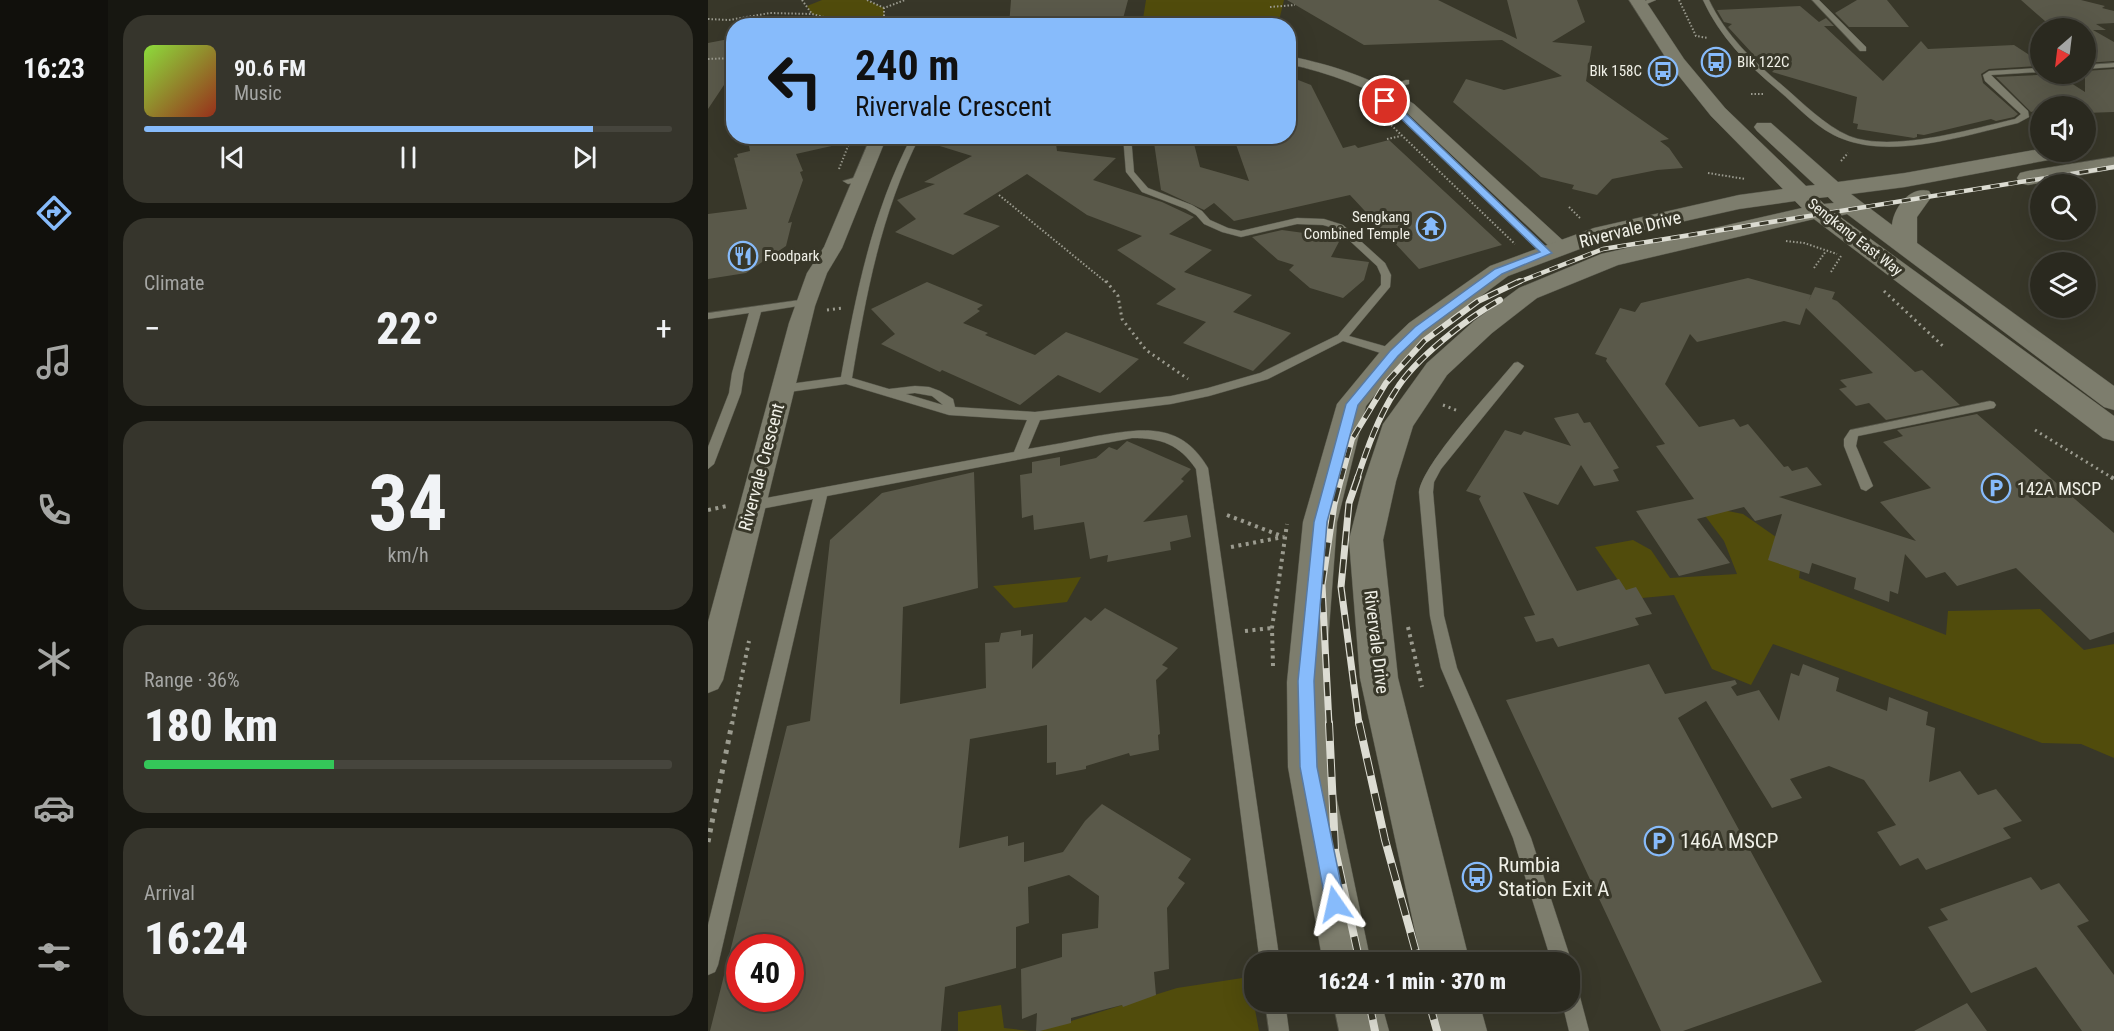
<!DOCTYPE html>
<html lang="en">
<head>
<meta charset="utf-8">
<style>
  :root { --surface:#2a291f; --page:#36352c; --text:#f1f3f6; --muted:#a5a6a4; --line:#46453d; --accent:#87bbfb }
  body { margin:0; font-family:"Roboto Condensed",sans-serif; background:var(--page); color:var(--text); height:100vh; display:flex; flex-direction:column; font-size:22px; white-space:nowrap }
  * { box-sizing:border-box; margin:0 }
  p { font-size:20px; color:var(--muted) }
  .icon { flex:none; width:33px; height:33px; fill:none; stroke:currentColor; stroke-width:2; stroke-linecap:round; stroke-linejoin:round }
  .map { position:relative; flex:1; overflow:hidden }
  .panel { display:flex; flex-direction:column; gap:15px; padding:15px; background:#171711; width:600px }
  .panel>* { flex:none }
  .top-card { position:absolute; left:18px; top:18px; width:570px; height:126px; border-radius:24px; box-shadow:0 6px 24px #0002,0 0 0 2px var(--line); background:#87bbfb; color:#111; overflow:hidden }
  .needle { width:39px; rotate:208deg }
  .controls { position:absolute; left:1322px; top:18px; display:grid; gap:12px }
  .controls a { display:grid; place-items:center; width:66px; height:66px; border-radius:50%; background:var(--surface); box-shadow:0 6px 24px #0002,0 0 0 2px var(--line); font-size:30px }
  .speed { position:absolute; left:18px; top:934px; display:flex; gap:12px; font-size:30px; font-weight:700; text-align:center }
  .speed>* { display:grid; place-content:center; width:78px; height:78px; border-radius:50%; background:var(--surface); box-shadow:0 6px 24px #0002,0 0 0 2px var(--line); line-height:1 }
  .speed .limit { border:9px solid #d22; background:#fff; color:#111 }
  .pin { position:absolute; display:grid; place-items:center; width:51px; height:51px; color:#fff; margin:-26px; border:3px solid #fff; border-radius:50%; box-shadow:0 2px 6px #0007 }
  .me { position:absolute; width:66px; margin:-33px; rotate:349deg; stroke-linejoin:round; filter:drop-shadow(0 0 4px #0008) }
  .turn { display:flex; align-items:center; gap:21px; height:126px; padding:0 30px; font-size:27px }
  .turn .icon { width:78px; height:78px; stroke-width:2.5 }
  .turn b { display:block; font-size:42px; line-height:51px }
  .big { font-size:45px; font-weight:800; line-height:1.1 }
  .panel .tile { flex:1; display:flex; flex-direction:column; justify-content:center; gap:9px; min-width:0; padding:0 21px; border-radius:24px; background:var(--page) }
  .panel .dial { align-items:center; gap:0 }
  .dial b { font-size:78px; line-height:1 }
  .song { display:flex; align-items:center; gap:18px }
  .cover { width:72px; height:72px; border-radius:9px; background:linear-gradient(135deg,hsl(90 70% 55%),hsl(10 70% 35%)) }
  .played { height:6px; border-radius:3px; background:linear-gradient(90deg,var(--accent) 85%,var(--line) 85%) }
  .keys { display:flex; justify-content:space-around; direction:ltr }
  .heat { display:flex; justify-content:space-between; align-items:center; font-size:33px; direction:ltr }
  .charge { height:9px; border-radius:4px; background:linear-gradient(90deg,#34c759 36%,var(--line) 0) }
  .trip { position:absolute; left:536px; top:952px; width:336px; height:60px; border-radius:24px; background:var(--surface); box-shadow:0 6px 24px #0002,0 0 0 2px var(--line); font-weight:800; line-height:60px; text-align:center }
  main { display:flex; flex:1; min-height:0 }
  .tabs { display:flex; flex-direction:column; width:108px; justify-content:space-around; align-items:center; background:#11100c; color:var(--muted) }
  .tabs .icon { width:42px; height:42px }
  .tabs .on { color:var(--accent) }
  .tabs b { font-size:27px; color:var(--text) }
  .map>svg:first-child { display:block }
  .green { fill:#514c0c }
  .building { fill:#5a594a; fill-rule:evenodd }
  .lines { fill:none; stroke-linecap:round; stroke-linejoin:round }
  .lane-casing { stroke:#555549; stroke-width:1 }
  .street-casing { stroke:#555549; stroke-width:1 }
  .secondary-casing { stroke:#555549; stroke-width:1 }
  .path-far3 { stroke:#9b9b8f; stroke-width:2; stroke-dasharray:1.5 2; stroke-linecap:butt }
  .path-far2 { stroke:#9b9b8f; stroke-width:3; stroke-dasharray:2 4; stroke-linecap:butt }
  .path-far1 { stroke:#9b9b8f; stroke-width:4; stroke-dasharray:3 4.5; stroke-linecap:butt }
  .path { stroke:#9b9b8f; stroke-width:5; stroke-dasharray:4 6; stroke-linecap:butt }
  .lane { fill:#7d7d6d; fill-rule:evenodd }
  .street { fill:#7d7d6d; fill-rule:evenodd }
  .secondary { fill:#7d7d6d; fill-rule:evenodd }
  .rail-far3-casing { stroke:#dcdcd2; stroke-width:4.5 }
  .rail-far2-casing { stroke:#dcdcd2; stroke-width:6 }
  .rail-far1-casing { stroke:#dcdcd2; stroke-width:7 }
  .rail-casing { stroke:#dcdcd2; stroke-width:8 }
  .rail-far3 { stroke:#383729; stroke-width:3; stroke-dasharray:9; stroke-linecap:butt }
  .rail-far2 { stroke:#383729; stroke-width:4; stroke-dasharray:11; stroke-linecap:butt }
  .rail-far1 { stroke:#383729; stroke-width:4.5; stroke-dasharray:14; stroke-linecap:butt }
  .rail { stroke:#383729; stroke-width:6; stroke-dasharray:18; stroke-linecap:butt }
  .route { fill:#87bbfb; stroke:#587aa3; stroke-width:1.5 }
  .labels { text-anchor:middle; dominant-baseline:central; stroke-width:6; stroke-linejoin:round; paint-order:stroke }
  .far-poi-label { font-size:15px; fill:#f0f0e7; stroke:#383729; text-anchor:start }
  .far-street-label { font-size:15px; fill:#f0f0e7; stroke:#383729 }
  .street-label { font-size:18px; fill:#f0f0e7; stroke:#383729 }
  .poi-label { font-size:18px; fill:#f0f0e7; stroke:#383729; text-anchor:start }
  .near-poi-label { font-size:21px; fill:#f0f0e7; stroke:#383729; text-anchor:start }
</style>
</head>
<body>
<main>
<nav class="tabs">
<b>16:23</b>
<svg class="icon on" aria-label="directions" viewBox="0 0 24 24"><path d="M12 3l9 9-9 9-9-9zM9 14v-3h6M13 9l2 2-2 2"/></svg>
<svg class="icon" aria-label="music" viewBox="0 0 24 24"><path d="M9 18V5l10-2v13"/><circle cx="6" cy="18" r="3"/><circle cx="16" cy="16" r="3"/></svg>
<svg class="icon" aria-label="phone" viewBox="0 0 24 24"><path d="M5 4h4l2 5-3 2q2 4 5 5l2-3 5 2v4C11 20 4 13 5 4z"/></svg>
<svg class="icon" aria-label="climate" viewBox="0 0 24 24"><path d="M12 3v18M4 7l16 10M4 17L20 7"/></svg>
<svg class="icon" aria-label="car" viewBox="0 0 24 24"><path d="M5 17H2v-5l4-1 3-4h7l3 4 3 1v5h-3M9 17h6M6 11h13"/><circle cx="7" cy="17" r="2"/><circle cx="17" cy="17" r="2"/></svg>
<svg class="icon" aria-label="filters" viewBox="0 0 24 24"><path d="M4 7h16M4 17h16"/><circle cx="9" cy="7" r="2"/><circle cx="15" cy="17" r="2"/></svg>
</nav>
<section class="panel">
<div class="tile">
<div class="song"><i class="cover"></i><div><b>90.6 FM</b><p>Music</p></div></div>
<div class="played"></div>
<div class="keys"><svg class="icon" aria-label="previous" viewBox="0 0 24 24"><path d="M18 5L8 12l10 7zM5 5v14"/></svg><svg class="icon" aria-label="pause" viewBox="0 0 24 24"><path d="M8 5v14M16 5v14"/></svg><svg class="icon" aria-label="next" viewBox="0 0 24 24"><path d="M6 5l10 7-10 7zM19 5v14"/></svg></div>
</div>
<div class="tile"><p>Climate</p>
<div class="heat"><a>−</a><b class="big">22°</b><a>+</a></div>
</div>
<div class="tile dial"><b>34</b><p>km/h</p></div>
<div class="tile"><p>Range · 36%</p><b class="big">180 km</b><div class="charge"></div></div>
<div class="tile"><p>Arrival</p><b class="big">16:24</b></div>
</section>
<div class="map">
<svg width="1406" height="1031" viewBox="0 0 1406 1031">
  <rect width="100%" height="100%" fill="#383729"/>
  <path class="green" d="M114,0H159L176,8V20L171,25L136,22L104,14L99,6Z
    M438,0H576L570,25H434Z
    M989,505L1035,514L1094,555L1091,578L1238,635L1240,611L1332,609L1376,650L1406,644V758L1373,744L1334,743L1065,644L1043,685L1004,669L966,595L923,599L887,547L925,540L943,550L962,578L1029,574L1016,541Z
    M373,577L359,602L306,608L285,586Z
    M541,977L551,1031H331L469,988Z
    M293,1005L296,1028L322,1031H250V1012Z"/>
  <path class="building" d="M303,0H420L413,26H301Z
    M579,0H730L809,39L799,0H869L877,22L844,42L884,46L878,81L961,139L952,141L961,148L975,168L949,170L904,179L889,195L864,189L866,185L833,177L745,102L758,79L796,90L854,76L794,40L656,45Z
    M1149,0H1179L1201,27H1141L1127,13Z
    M1313,0H1373L1397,6L1394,8L1406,11V23L1388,24L1398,30H1385L1406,42V61L1377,63V28H1345Z
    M1092,6L1111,22L1118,18L1126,26H1116L1175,81L1213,41L1220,49L1306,45L1332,62V66L1281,69L1273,74L1275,83L1310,114L1306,117L1288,121L1283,119L1216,135L1209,134V137L1206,138L1149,129L1150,124L1145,123L1149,97L1064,72L1067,69L1056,66L1020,27L1024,24L1016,22L1009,10Z
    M26,38V70L0,109V43Z
    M1406,69V112L1377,113V106H1332V110L1323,112L1288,77L1349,74L1377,92V71Z
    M580,76L603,85L635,148L647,145L650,148L681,140L794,245L711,269L642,195L526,221L506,203L496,210L453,190L445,136H484L492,167L541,181L525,136H580Z
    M39,136H127L128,145L88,154L95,171L92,172L95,180L80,223L84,222L78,246L38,273L0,279V214L39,209L26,158L30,157L29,154L42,151Z
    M219,136H347L349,151L408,158L385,180L454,202L486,217L461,234L504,250L476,272L544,295L525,312L583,333L545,371L475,343L498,322L448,304L468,289L409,250L434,236L379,215L319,174L255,214L292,226L245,255L187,232L208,219L189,200L227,184L216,182L264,156L219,142Z
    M574,230L633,238L623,257L661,262L656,280L635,298L602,288L581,270L586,265L570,260L544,237Z
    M1040,278L1103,295L1100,302L1107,287L1127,292L1124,299L1129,301L1207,372L1214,370L1252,405L1178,420L1161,403L1148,406L1131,389L1139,387L1132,380L1165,373L1098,308L1092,325L1076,321L989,342L982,334L957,384L991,427L1026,419L1032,427L1040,424L1076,467L1080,466L1084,471L1099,467L1114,485L1071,497L1208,541L1172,502L1223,488L1175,442L1195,436L1189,430L1269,414L1406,533V632L1382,640L1308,568L1249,586L1237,572L1218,578L1197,554L1190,594L1182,591L1181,602L1146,589L1148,578L1104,563L1101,574L1060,560L1074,514L1047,521L1036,507L989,519L1022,563L971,576L928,511L986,499L948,446L957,444L898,361L899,358L887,354L912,308L927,312L933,303Z
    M219,282L275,305L269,309L272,311L255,323L280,333L277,335L327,355L358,332L431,359L392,393L350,375L312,405L234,370L232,372L173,344L187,334L163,309Z
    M870,413L876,423L882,422L911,468L905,470L911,481L886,486L873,465L850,505L815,492L869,591L911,579L918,590L928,587L944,614L927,618L931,625L850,647L845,638L828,642L816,617L827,615L771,499L773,496L758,491L797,430L813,435L816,431L863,446L846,418Z
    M419,441L483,469L473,479L476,481L435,522L479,515L483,537L462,542L463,550L399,562L400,555L382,559L376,522L326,530L325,515L314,518L312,475L324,473V462L352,457V466L388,458L401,447L409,450Z
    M266,472L270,588L195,607L192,704L278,688L277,643L291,642L293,633L313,630V636L325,634L324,669L377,617L383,621L397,608L470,648L454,665L460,668L448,680L452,734L450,735L451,750L422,756L421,753L378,766V769L348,775V762L339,763V725L262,739L251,848L300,836V846L316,842V862L355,852L377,821L394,804L483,859L470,878L477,883L459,908L461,969L446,972L448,995L415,1007L414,1005L363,1018V1023L332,1031H328L329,1013L314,1019L313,969L354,957V934L390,928L391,896L361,875L320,887L321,923L308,927V968L237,987L233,1031H2L79,726L102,721L122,540L174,493ZM32,948H82V999H32Z
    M941,664L957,694L1027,680L1029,684L1023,687L1029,696L1051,690L1071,721L1083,673L1091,676L1095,664L1131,678L1128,691L1179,711L1181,697L1220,712L1218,725L1227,728L1221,782L1252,771L1270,795L1288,789L1314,821L1295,828L1303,838L1218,870L1210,858L1192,866L1169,832L1188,825L1156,780L1121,766L1082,779L1094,798L1064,808L998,701L970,718L1114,982L975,1031H953L798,700Z
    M1323,877L1333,890L1351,883L1381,921L1369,926L1406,975V1031H1374L1328,967L1263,993L1220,927L1240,920L1232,909Z
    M1259,1003L1279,1031H1206Z"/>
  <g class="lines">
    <g class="lane-casing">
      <path id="lane" d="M939,0H948L934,6L929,5Z
        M995,0H1001C1018,36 1045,61 1075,86C1095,103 1116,125 1141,136C1184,153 1263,129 1307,119L1313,114L1277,81L1275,75L1281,71L1332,68V72L1283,75L1320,111L1321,117L1310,123C1259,135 1186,159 1135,139C1110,130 1090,107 1070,90C1039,64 1012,37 995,0Z
        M1104,0H1111L1158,47V51H1152Z
        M1406,63V67L1377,69V65Z
        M698,80H701V84L666,95L662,93Z
        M204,136H212C173,212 158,295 144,378L181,389L207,386L221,387L232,391L245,399L247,407L327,412L463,396L500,388L552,373L630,335L673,285V275L669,266L629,229L615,225L589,224L533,237L514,232L496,224L488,215L478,209L434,192L418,172L415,136H423L426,172L440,188L484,205L494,211L502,220L520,228L533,231L589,218L616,219L635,225L677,263L683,275L682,287L641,336L690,350V356H682L635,341L560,379L501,396L463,404L332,420L320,449C343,445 366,441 389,436C436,428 473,422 500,468L572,963H552L488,469C471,444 453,438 424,438L119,496L10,965L7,972L0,975V925L105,499L42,511L37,510L35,506L37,502L306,452L319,420L241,415L138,384L74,393L68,389L74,385L133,377C148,294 164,212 204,136ZM207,393L224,396L235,405L198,394Z
        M152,176L155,177V181L140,184L135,181Z
        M99,299L103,300V304L53,312L36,373L33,393L6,464L0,469V447L21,393L24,373L41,313L0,319V313Z
        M810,362L816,366L814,369L733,469L726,482L725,492L736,616L749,668L823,838L864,963L861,970V963H844L805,838L733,668L722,616L711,492C715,463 784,390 806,363Z
        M1282,401L1286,402L1288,405L1286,408L1150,436L1148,446L1165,486L1158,491L1153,489L1136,446V439L1142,430Z
        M861,979L868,982L881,1031H861L854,1002H861Z
        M557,1002H577L581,1031H561Z"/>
    </g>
    <g class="street-casing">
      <path id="street" d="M580,56C626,65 667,79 706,104L862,247L860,251H846L696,110C660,87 622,73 580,64Z
        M163,136H179L134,248L119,273L107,306L15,680L10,689L0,693V622L81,323L99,273L116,247Z"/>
    </g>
    <g class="secondary-casing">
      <path id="secondary" d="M921,0H937L976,59L1017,108L1098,186L1107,185L1049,131L1046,127L1049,123H1063L1130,182L1197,173L1332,149V152H1361L1358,156L1351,158L1197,187L1143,194L1184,225C1186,207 1202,186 1221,191L1224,196L1209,217V243L1406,386V410L1396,407L1139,214L1131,216L1406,416V441L1395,438L1106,219L910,265L829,298L784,333L739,375L705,426L688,481L675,540L690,678L762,963H714L652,678L641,540L656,481L675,424L719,363L766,321L811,288L893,254L1094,208L1087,201L1031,209L901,238L800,276L721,335L696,359L658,406L629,522L617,682L622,767L663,963H615L580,767L579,682L595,522L629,404L676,347L701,323L782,266L886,228L1031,195L1075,189L1003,116L963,66ZM1120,197L1126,203L1116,204L1110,198Z
        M1406,157V169L1320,185L1312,183L1309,178L1312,173L1320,171Z
        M625,1002H673L681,1031H631Z
        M723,1002H771L779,1031H729Z"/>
    </g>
    <path class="path-far3" d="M94,0L104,14L136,22L171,25
      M159,0L176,8
      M971,0L988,36L1000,38
      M562,7L587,5
      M0,19L21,20L62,13L104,14
      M172,25L176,20V8L197,0
      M0,59L26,58
      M1043,94H1056
      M661,108L683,125L807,244
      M679,139L693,136
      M1133,161L1140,153
      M131,169L144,136
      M1000,173L1037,179
      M291,195L399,283
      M861,207L873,219
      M1078,241L1096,243L1129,254
      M1106,268L1118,251
      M1123,272L1133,256"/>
    <path class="path-far2" d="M398,281L410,296L414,319L438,350L480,379
      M1176,291L1237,348
      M119,310L135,308
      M735,405L750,411
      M1327,430L1406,479"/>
    <path class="path-far1" d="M1403,477L1406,479
      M0,510L19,506
      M519,515L576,537
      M523,547L575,537
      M700,627L714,687
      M537,631L564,628
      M565,666L564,628L579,524
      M24,724L41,641"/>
    <path class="path" d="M0,842L24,723"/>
    <use href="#lane" class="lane"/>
    <use href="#street" class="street"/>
    <use href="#secondary" class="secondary"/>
    <g class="rail-far3-casing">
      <path id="rail-far3" d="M808,283L895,249L1406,167"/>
    </g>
    <g class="rail-far2-casing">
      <path id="rail-far2" d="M633,479L644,439L678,383L716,341L770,301L812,281
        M649,479C659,449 670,417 688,390C707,359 759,318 792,300"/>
    </g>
    <g class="rail-far1-casing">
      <path id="rail-far1" d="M650,477L641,503L633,587L651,724
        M621,724L614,585L626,504L633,477"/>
    </g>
    <g class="rail-casing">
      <path id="rail" d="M621,723L627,850L652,963
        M651,723L677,840L711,963
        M661,1002L667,1031
        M721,1002L729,1031"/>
    </g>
    <use href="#rail-far3" class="rail-far3"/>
    <use href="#rail-far2" class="rail-far2"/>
    <use href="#rail-far1" class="rail-far1"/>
    <use href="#rail" class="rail"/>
  </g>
  <path class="route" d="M674,99H680L691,107L844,253L794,274L715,332L690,356L650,405L619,522L606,681L609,767L637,904L634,911L627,913L621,911L618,904L592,767L590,681L606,522L638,404L682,351L707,327L787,269L832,252L685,111L674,103Z"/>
  <defs>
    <g id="bus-ring" transform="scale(1.5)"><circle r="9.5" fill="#383729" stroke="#87bbfb" stroke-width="1.5"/><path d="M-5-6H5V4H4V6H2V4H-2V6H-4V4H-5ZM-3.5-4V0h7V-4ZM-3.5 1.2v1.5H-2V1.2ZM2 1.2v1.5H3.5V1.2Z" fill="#87bbfb"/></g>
    <g id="temple-ring" transform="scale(1.5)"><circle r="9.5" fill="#383729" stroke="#87bbfb" stroke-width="1.5"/><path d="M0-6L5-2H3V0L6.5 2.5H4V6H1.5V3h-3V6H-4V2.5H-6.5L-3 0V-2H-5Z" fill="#87bbfb"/></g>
    <g id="restaurant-ring" transform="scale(1.5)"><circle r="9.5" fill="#383729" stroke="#87bbfb" stroke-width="1.5"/><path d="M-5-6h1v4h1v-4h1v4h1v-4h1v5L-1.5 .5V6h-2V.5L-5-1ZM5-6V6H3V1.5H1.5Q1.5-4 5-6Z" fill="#87bbfb"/></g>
    <g id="parking-ring" transform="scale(1.5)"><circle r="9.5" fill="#383729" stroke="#87bbfb" stroke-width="1.5"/><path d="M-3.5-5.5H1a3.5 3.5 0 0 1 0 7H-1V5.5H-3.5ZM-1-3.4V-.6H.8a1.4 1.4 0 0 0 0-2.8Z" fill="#87bbfb"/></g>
  </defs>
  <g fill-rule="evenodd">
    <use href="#bus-ring" x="1008" y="62"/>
    <use href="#bus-ring" x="955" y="71"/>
    <use href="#temple-ring" x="723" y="226"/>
    <use href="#restaurant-ring" x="35" y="256"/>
    <use href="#parking-ring" x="1288" y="488"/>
    <use href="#parking-ring" x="951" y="841"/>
    <use href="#bus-ring" x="769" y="877"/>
  </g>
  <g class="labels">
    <g class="far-poi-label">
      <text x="1029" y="62">Blk 122C</text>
      <text x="934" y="71" text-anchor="end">Blk 158C</text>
      <text x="702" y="217" text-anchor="end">Sengkang<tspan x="702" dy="17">Combined Temple</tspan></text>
      <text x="56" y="256">Foodpark</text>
    </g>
    <g class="far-street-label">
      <text transform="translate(1147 237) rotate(38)">Sengkang East Way</text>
    </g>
    <g class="street-label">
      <text transform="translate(922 229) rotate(-14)">Rivervale Drive</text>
      <text transform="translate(53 467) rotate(-75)">Rivervale Crescent</text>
      <text transform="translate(669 642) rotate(83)">Rivervale Drive</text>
    </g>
    <g class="poi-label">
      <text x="1309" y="488">142A MSCP</text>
    </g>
    <g class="near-poi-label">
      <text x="972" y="841">146A MSCP</text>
      <text x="790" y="865">Rumbia<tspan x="790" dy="24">Station Exit A</tspan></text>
    </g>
  </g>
</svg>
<div class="controls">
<a><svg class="needle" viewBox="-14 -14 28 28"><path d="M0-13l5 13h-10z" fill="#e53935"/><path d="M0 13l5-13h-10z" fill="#a5a6a4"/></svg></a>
<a><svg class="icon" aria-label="sound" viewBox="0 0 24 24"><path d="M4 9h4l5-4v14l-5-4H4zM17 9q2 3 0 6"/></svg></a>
<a><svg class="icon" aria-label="search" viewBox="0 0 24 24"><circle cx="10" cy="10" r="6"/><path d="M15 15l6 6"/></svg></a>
<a><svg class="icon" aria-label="layers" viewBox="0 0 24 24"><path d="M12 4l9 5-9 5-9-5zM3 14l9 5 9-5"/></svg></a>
</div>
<div class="speed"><div class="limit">40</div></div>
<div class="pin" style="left:677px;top:101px;background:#d93025"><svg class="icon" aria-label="arrive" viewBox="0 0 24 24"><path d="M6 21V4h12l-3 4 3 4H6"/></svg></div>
<svg class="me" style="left:627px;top:904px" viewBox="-20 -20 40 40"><path d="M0-17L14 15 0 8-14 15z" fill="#87bbfb" stroke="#fff" stroke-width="4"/></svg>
<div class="trip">16:24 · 1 min · 370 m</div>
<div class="top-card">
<div class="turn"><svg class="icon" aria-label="left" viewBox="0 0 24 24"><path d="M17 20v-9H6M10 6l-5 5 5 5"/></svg><div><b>240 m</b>Rivervale Crescent</div></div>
</div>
</div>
</main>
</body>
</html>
